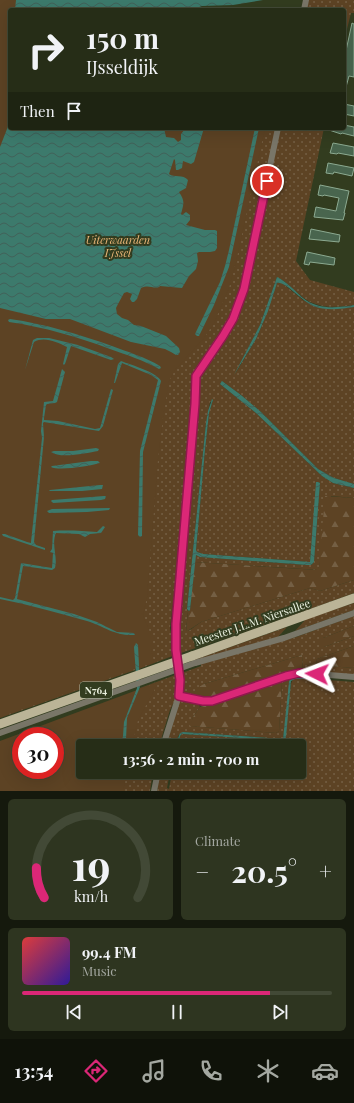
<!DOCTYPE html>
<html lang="en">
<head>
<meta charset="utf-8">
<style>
  :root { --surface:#262d17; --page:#2e3520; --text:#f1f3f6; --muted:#a4a8a1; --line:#424936; --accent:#db2777 }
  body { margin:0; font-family:"Playfair Display",serif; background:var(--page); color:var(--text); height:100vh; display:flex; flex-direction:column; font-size:15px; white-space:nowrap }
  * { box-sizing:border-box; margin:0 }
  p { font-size:13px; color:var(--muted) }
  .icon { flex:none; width:22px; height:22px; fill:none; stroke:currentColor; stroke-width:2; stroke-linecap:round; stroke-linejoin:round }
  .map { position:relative; height:791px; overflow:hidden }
  .drawer { display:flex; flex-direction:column; gap:8px; padding:8px; background:#15190d; flex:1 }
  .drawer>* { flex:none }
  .guide { position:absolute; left:8px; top:8px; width:338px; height:122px; border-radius:4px; box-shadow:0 4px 16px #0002,0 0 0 1px var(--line); background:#262d17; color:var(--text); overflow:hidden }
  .speed { position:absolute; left:12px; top:727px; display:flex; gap:8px; font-size:20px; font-weight:700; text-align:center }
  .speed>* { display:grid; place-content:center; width:52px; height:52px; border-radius:50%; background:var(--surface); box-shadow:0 4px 16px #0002,0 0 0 1px var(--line); line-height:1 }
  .speed .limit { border:6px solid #d22; background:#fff; color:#111 }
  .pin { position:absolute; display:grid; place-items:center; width:34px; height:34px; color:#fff; margin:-17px; border:2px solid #fff; border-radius:50%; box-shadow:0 1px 4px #0007 }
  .me { position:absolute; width:44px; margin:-22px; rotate:273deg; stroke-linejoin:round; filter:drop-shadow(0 0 3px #0008) }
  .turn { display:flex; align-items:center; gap:14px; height:84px; padding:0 12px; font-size:18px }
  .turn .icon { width:52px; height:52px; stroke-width:2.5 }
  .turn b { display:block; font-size:28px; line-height:34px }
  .then { display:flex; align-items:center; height:38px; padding:0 12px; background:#0003; gap:8px; font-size:15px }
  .big { font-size:30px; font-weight:700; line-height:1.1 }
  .drawer .tile { flex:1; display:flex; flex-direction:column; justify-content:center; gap:6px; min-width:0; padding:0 14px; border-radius:6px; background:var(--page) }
  .drawer .dial { align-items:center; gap:0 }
  .dial svg { height:104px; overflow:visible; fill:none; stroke:var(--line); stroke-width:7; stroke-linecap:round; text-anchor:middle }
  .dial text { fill:var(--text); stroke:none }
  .song { display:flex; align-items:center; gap:12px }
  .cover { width:48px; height:48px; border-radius:6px; background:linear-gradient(135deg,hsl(0 70% 55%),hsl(250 70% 35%)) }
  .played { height:4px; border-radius:2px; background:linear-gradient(90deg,var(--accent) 80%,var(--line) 80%) }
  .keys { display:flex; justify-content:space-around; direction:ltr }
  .heat { display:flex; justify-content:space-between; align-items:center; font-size:22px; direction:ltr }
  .drawer .tiles { flex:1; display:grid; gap:8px; grid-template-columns:1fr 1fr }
  .tile:last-child { grid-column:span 2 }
  .trip { position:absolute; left:76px; top:739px; width:230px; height:40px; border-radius:4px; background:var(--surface); box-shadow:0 4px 16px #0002,0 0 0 1px var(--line); font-weight:700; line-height:40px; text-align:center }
  .menu { display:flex; height:64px; justify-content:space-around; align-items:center; background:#0f1209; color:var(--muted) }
  .menu .icon { width:28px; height:28px }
  .menu .selected { color:var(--accent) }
  .menu b { font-size:18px; color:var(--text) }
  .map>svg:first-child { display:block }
  .grass { fill:url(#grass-dots) }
  .forest { fill:url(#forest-firs) }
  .park { fill:#5d4324; fill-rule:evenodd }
  .water { fill:url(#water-waves) }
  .building { fill:#49654e; stroke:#8caa91 }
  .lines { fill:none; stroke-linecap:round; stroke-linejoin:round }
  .street { stroke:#797668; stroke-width:6 }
  .primary { stroke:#bbb497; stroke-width:9 }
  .street-bridge { stroke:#797668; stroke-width:6 }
  .primary-bridge { stroke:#bbb497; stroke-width:9 }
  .route-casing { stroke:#8e194d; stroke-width:10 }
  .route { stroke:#db2777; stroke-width:7 }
  .labels { text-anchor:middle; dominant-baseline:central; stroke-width:4; stroke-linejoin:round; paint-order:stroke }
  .shield { fill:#323c1f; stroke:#b4bba6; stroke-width:1 }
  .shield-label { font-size:10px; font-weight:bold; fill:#ebf1e0 }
  .park-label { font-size:11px; font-style:italic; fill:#eab678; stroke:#323c1f }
  .street-label { font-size:11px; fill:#ebf1e0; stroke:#323c1f }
</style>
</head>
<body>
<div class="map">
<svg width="354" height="791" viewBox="0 0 354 791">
  <defs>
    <pattern id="grass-dots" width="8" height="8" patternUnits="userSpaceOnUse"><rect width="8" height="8" fill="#5d4324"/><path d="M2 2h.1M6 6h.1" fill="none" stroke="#745f44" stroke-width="1.8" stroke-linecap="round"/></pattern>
    <pattern id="forest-firs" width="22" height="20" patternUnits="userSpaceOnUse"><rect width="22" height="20" fill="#5d4324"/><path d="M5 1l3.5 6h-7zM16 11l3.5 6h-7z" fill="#745f44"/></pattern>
    <pattern id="water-waves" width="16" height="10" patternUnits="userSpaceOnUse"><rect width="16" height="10" fill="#3c7a6c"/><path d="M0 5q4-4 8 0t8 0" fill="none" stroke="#416158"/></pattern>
  </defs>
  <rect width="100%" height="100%" fill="#323c1f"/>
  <path class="grass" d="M308,0H354V13H351L344,41V10H306Z
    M259,128H276L241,289L228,324L210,352L194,388L185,499L170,628L175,655L139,669L138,645L135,653V670L0,718V680L89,600Z
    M280,128H324L296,261L310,280L354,292V305C333,308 315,309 299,294C292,288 285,281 277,277L260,325L235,374L256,339L263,323L277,283H282L303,300L316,307L334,309L354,307V484L334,478L318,469L261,412L241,395L222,381L220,384L256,413L322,476L333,483L354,488V498L331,496L319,567L318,570L194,562L195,556L197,555L200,557L307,565H311L314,562L320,483L318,482L310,562L203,554L197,552L196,550L205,450L209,413L213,400L210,402L206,423L187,609L188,611L186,631L190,630L201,622L310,588L320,591L354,580V593L307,610L178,654L177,640L197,379L233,323Z
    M354,603V610L295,631L306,619Z
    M354,616V626L323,638L324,647L354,636V646L317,659L316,665L354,668V675L303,672L302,655L204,684L193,697L185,695L182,692V673L201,666V664L296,637Z
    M287,627L278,637L194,661V660Z
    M178,674L177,696L170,710L159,746H124L140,688Z
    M291,678L283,739L183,732L178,736L175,746H166L180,700L197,702L200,707L193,717L191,726L276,733L279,731L282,683L280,680Z
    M293,679H315L354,682V791H157L160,772H170L167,788L169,789L172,772H299V746H178L180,736L182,734L284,741L291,684Z
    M116,772H153L150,791H113Z"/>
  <path class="forest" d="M325,496L354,498V580L320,591L310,588L201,622L186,632L188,611L190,610L194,562L317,570L319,567Z
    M354,626V636L324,647L321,645L320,642L323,638Z
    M354,646V668L316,665L317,659Z
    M302,655L303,672L222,696L207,699L193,697L197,688L204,684Z
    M280,680L282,683L279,731L276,733L190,726L193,717L200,707L216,703Z"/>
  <path class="park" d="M0,0H110L109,10H10V128H265L236,262L229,288L214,323L204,338L175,370L169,381L163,417L158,459L147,597L143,616L151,635V649L154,662L0,717Z
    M156,683V687L138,720L132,746H83V772H127L123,791H0V741ZM21,736H55V770H21Z"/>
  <path class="water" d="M16,0H263L233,5L202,6L191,10H15Z
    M10,62V128H164L166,137L174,138L178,142L181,140V134L185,129L190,131L191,128H204L194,162L191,164L183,161L182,168L178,170H176L175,160L174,159L169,174C174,178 183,174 188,180L186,188L179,192C185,201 184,203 181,214L182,215L186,212L190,215V220L186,225L205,230H215L217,231V248L215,251L210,252H199L197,253L198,261L196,269L189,276L182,288L160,286L159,287C153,289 149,284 141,288L137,299L134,302H132L130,299L132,294L127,292L124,293L118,304L116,308L117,314L122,318L128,320L134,325L141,326L166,336L179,348L180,352L178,355H176L171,352L165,349L131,342L70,319H46L0,308V147L7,129L9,91L8,71Z
    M255,128H259L229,267L214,305L199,336H197L195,334L220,282L225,266L229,250Z
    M277,277C287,282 295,291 303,298C318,310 337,308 354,305V307C341,309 326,311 313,306C303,302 285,281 277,283L268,311L256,339L234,375L260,325Z
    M10,319C45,324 78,334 112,346C128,352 145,357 160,366L161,368L159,369C143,360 127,355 110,349C78,337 44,327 9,322L8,320Z
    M37,338H49L78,345L111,357L114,359L111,360L71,346L65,364L64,365L63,364L67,347C57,342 44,336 34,342L25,370L33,340Z
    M121,361C131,365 157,372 161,381L143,452L142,536L140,537L138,535L140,451L158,380L151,375L122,363L115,383H114L118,364Z
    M62,369L65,372L57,402L55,403L47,404L46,405L44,418V420L58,421L95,429L100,428L111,389L113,390L103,426L99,431L44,422L43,423L44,437L34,542L36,545L45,548V550L3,536L2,534H5L27,542L31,543V542L42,438L41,431L44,402L53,401Z
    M222,381L241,395L261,412L318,469L334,478L354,484V488L333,483L322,476L256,413L220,384Z
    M212,399L213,400L209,413L205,450L196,550L197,552L203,554L310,562L316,482H318L320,483L314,562L311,565H307L200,557L196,555L190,610L189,611L187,609L206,423L208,411Z
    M96,448L99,449L98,451C87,453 60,459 51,452L54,451H73Z
    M91,461H98L100,463C91,466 59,471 51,467L52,466Z
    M100,485H103L102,489L82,491H49L50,490Z
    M104,496H106L105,499L101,500L53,503L51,501L52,500Z
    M110,508L109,510L87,512L49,513L47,511L52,509Z
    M103,526L105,527L101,533L90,534L85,537L79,534L56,533C51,544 58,557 55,568L52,570L23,566L17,599L74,614L97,622L117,632L134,633L135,635C114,636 106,627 87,621C58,613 30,605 0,599V597L13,600L15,598L21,563L52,568L53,553L50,552L52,549L53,531C68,530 83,531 97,532Z
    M136,643L138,645L140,687L127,718L126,739L124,746H121L123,736L124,722L137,688L134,647Z
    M293,677L315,679H295L291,681L286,737L284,741L182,734L180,736L178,746H175L180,733L183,732L283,739L289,682L290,679Z"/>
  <path class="building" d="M352,23L354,24V77L349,76L346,87H344V60Z
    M344,104L354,106V116L344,114Z
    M344,125L354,127V136L342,133L341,134L329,130L330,128H344Z
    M333,143L354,147V156L338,153L337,154L330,153Z
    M328,163L354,168L352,176L334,172L333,174L326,173Z
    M320,185L349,191L344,213H345L343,220L314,217L316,207L336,211L339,198L324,195L323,196L318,195Z
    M311,229L340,235L339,242L309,239Z
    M307,252L335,258L334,265L310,262L309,265L304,264Z"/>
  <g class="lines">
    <path class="street" d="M304,10L306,0
      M195,663L284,638L354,613
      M179,696L203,701H212L292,674L305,673L354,677
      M163,746L180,692V673L176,649V624L195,404L196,376L223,336L233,319L244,289L278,128
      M154,791L158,772"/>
    <path class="primary" d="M192,656L354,598"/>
    <path class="street-bridge" d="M0,733L195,663"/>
    <path class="primary-bridge" d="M0,724L192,656"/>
  </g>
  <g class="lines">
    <g class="route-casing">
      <path id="route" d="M267,181L244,289L233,319L223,336L196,376L195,404L176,624V650L180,680L179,696L203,701H212L286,676L299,673L317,674"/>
    </g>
    <use href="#route" class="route"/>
  </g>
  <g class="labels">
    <rect class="shield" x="80" y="682" width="32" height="16" rx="3"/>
    <g class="shield-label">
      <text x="96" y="690">N764</text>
    </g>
    <g class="park-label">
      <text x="118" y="239">Uiterwaarden<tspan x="118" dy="13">IJssel</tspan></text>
    </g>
    <g class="street-label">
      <text transform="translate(252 622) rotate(-19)">Meester J.L.M. Niersallee</text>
    </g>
  </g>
</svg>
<div class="speed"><div class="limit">30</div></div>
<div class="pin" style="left:267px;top:181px;background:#d93025"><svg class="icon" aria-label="arrive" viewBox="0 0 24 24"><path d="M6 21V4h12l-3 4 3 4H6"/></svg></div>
<svg class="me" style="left:317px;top:674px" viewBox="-20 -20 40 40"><path d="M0-17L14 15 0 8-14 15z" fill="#db2777" stroke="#fff" stroke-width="4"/></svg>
<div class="trip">13:56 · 2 min · 700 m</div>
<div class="guide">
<div class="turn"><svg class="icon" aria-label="right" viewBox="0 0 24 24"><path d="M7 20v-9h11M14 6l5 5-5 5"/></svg><div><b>150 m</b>IJsseldijk</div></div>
<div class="then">Then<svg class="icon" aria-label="arrive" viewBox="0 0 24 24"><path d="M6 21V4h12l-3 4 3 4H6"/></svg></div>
</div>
</div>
<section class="drawer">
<div class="tiles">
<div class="tile dial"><svg viewBox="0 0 100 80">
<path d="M14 69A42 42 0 1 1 86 69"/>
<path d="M14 69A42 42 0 0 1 8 46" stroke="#db2777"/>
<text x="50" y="56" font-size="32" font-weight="700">19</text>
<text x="50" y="72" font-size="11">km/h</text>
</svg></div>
<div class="tile"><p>Climate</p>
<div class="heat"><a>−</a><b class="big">20.5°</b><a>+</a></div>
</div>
<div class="tile">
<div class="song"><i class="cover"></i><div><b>99.4 FM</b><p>Music</p></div></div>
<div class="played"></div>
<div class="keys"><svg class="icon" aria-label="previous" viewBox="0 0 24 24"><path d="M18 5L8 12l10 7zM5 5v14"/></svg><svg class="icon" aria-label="pause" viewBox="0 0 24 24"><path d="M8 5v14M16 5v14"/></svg><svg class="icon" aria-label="next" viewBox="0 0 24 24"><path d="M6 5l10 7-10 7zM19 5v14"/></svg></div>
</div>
</div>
</section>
<nav class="menu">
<b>13:54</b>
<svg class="icon selected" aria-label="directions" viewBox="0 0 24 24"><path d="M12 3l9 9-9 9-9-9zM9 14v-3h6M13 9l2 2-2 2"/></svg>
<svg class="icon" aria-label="music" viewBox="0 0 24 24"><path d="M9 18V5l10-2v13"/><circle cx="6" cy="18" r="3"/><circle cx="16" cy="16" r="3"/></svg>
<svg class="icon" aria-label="phone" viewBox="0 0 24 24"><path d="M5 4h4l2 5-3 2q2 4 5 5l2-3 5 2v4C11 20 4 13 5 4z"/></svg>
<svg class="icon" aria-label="climate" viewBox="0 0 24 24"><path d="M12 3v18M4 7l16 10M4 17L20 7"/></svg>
<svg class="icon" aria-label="car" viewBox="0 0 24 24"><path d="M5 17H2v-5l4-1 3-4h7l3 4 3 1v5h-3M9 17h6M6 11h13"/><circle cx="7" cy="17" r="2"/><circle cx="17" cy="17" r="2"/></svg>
</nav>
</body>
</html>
